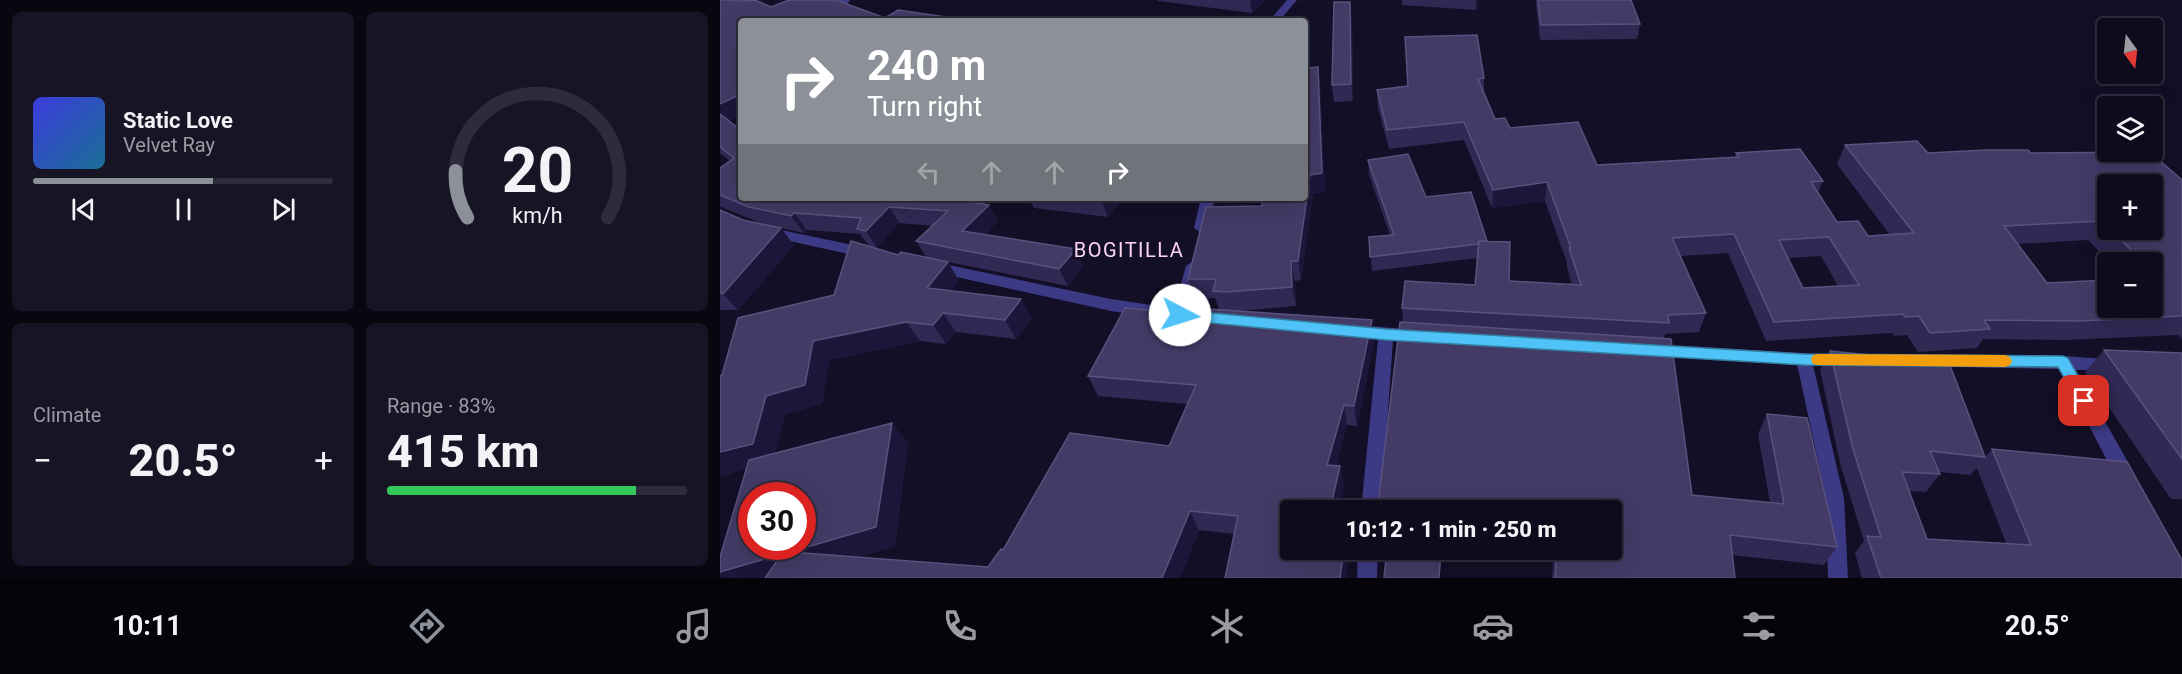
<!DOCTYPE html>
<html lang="en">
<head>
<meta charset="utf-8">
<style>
  :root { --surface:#0e0b1c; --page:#171425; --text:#f1f3f6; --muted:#9b9ba3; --line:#2e2b3b; --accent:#8c9099 }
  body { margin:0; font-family:Roboto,sans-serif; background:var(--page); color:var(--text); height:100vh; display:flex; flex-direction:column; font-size:22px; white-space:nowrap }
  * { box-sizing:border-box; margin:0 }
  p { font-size:20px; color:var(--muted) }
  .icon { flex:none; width:33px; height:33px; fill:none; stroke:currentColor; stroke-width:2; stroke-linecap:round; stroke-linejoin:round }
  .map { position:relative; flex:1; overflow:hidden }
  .side { display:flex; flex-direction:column; gap:12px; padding:12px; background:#08060f; width:720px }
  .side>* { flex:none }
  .hud { position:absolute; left:18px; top:18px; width:570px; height:183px; border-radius:6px; box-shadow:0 6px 24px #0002,0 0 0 2px var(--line); background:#8c9099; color:#fff; overflow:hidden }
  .needle { width:39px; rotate:165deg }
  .controls { position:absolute; left:1377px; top:18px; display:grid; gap:12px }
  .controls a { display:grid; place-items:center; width:66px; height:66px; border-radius:6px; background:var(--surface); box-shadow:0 6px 24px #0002,0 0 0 2px var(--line); font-size:30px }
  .speed { position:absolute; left:18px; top:482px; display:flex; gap:12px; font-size:30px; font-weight:700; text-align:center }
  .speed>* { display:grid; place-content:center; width:78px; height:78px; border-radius:50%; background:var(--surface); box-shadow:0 6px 24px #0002,0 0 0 2px var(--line); line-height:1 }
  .speed .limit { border:9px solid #d22; background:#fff; color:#111 }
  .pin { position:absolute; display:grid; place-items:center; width:51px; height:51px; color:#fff; margin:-26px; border-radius:12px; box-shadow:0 3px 9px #0006 }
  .me { position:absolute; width:66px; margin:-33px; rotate:95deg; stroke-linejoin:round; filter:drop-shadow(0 0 4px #0008) }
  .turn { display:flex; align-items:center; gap:21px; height:126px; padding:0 30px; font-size:27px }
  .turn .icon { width:78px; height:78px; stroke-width:2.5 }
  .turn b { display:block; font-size:42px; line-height:51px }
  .lanes { display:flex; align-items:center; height:57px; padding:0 30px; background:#0003; justify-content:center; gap:30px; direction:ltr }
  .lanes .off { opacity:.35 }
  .big { font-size:45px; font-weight:800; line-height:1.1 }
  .side .card { flex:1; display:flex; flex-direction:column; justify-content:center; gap:9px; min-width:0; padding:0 21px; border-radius:9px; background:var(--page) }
  .side .dial { align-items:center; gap:0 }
  .dial svg { height:156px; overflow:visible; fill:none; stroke:var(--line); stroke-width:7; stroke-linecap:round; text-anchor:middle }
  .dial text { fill:var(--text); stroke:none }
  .song { display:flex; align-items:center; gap:18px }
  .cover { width:72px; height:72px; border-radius:9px; background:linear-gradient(135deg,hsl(240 70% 55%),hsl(200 70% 35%)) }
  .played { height:6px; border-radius:3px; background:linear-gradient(90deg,var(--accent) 60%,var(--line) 60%) }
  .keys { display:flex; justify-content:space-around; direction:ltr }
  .heat { display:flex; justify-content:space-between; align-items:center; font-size:33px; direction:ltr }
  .charge { height:9px; border-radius:4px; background:linear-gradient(90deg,#34c759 83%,var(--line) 0) }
  .side .tiles { flex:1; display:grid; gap:12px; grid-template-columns:repeat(2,1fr) }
  .trip { position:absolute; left:560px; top:500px; width:342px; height:60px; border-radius:6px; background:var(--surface); box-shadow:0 6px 24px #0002,0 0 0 2px var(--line); font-weight:800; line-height:60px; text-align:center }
  .tab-bar { display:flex; height:96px; justify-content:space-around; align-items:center; background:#06040b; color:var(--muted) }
  .tab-bar .icon { width:42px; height:42px }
  .tab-bar .current { color:var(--accent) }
  .tab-bar b { font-size:27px; color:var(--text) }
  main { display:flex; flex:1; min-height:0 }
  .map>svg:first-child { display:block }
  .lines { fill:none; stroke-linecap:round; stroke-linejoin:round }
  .minor { fill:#3d3a85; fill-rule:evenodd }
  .wall { fill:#312854; fill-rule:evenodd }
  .shaded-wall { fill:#1d163a }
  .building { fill:#433a66; stroke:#5a527e; stroke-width:1.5; fill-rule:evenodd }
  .route { fill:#4fc3f7; stroke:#337fa1; stroke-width:1.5 }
  .slow { fill:#f59e0b }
  .labels { text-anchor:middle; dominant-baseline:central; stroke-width:6; stroke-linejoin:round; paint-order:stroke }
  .quarter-label { font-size:20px; letter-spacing:1.5px; fill:#ffd6f0; stroke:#130f26 }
</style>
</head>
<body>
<main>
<section class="side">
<div class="tiles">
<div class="card">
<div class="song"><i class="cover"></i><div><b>Static Love</b><p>Velvet Ray</p></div></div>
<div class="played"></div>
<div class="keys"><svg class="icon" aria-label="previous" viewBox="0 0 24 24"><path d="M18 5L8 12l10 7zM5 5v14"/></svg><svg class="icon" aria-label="pause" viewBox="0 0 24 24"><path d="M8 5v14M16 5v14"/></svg><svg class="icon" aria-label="next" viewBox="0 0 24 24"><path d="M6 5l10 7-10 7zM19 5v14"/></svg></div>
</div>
<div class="card dial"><svg viewBox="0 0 100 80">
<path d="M14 69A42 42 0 1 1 86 69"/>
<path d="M14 69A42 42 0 0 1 8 45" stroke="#8c9099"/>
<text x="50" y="56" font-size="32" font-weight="700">20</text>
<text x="50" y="72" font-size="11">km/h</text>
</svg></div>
<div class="card"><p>Climate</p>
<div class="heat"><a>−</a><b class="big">20.5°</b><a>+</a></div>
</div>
<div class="card"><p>Range · 83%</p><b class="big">415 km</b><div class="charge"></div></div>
</div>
</section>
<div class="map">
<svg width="1462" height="578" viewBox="0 0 1462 578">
  <rect width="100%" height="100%" fill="#130f26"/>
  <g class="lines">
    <path class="minor" d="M120,0H130L126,6L163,21H148L118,10L116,5Z
      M567,0H577L559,21H549Z
      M481,198H495L488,228L481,233L474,228Z
      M47,227L147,248L154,253L147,258L42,235L40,232L42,229Z
      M473,261L480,266L468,315L465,319H455L452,315L466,266Z
      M214,262L391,299L444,307L449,309L452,313L449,317L444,319L391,311L209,271L207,267Z
      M635,325L698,330L704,332L706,336L704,340H673L661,510H641L658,339L629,335L627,331L629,327Z
      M934,344L1132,356L1134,360L1132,364L1126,366L1093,365L1124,498L1128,578H1108L1106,498L1077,364L934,356L928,354L926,350L928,346Z
      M1180,354L1343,356L1399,360L1401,364L1399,368L1393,370H1356L1413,471L1415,477L1413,483L1406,485L1399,483L1339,369L1180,366L1174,364L1172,360L1174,356Z
      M638,549H658L657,578H637Z"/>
  </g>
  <path class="wall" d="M0,0L51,7L165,18L253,21H21V116L10,121L21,198L269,205L278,221L265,235L363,266L348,286L228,262L239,281L231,291L312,318L296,339L236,332L226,344L200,341L109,360L102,404L65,414L55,453L188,443L175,546L138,557L268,567L283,550L449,446L467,404L378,396L368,376L499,309L495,298L474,299L468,279L542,206L598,67L600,85L605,192L593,194L581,280L575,281L576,306L519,311L652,320L654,341L637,426L627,425L616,466L624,486L570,549H628L626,578H505L515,534L479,530L460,578H2L26,469L0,476L2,375L114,295L178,255L206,257L196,241L213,226L179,223L157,248L149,246L140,234L87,230L84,233L43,224L1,207H0V168L10,161L0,153Z
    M437,0H545L532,13L438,1Z
    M682,0H759L756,10L682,5Z
    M816,0H911L920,24L917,39L820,40L816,5Z
    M632,17L633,101L614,102L612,85Z
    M764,78V93L775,119L790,128L877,165L1015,157L1016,153L1103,181L1098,193L1117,222L1148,236L1170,235L1117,164L1125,145L1208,153H1311L1462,180V339L1458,335L1344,340L1263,339L1257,348L1198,352L1187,335L1174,336L1172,333L1046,341L1008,253L960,256L986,313L979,332L945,334L944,338L972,495L1050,503L1038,434L1047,414L1117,547L1104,565L1012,555L1015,578H832L834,549H891V510H659L658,504L683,322L682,308L755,285L757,258L652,271L649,237L670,235L649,175L648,160L706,197L767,241L789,281L852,285L847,267V263L825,201L772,208L744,140L669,149L658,108L657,90ZM1388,184L1432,230H1388ZM1368,240L1389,262H1432V308L1327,283L1297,244ZM1101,256L1118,286L1083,288L1068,258Z
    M309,198H403L388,217L314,208Z
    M0,210L74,245L18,310H0Z
    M1384,350L1462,353V499H1451L1365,372Z
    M1110,351L1265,457L1272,449L1462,578H1142L1135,553L1144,541L1121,467L1100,370ZM1257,468L1286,543L1207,539L1189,491L1206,492L1220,474L1219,472L1250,475Z"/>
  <path class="shaded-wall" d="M530,0H545L532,13Z
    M756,0H759L756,10Z
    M630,2L632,17L633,101L631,84Z
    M598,67L600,85L605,192L593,194L581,280L578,261Z
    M21,94V116L4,124L0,119V104Z
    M827,182L825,201L772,208L773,190Z
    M246,198H269L253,218L243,201Z
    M384,198H403L388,217L382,201Z
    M269,205L278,221L252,248L242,231Z
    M169,207L179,223L157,248L146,231Z
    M74,213L87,230L84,233L71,216Z
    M61,228L74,245L18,310L3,294Z
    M356,249L363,266L348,286L339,269Z
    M571,261L575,281L576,306L572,287Z
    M228,262L239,281L219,307L207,288Z
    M301,299L312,318L296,339L285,320Z
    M223,313L236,332L226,344L213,325Z
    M652,320L654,341L637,426L634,406Z
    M186,322L200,341L109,360L102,404L65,414L53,462L0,476V452L93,341Z
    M624,405L627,425L611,484L607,465Z
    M172,423L188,443L175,546L93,570L70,552Z
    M620,466L624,486L618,510H610Z
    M470,511L479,530L460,578H442Z
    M624,549H628L629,552L626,578H620Z
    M721,549H722L720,578H719Z
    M62,554L66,578H2L0,577V572Z"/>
  <path class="building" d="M0,0H19L21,1L35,0L51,7L69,0H116L165,18L178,10L253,21H21V94L0,104Z
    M818,0H911L920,24L821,25Z
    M614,2H630L631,84L612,85Z
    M350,19L379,21H348Z
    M757,35L764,78L758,79L775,119L785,118L790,128L858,122L877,165L1019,157L1016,153L1080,149L1103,181L1091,182L1117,222L1138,221L1148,236L1194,233L1125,145L1197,141L1208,153L1266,150H1308L1311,153L1426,152L1432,154L1462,180V316L1359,321L1264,320L1270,329L1210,333L1199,316L1185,317L1183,314L1054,322L1014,234L952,238L986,313L948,315L949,323L682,308L685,281L755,285L759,241L790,242L789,281L861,285L849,248H851L827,182L773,190L744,122L667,130L657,90L688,86L685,37ZM1388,184H1432V230H1391L1423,262H1432V272L1439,278L1432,279V308H1388V280L1327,283L1284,226L1382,221L1388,226ZM1109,237L1139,285L1083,288L1059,240Z
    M598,67L602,173L590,175L578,261H571L572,287L505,292L493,291L496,279H468L486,207L542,206V198H585V68Z
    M0,114L21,130V198H246L243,201L269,205L242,231L356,249L339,269L196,241L228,211L169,207L146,231L137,229L141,218L74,213L71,216L29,207L0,195V168L14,158L0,147Z
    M688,154L706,197L751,192L767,241H759L758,244L650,257L649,237L674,235L648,160Z
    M361,198H384L382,201Z
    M0,210L23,220L61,228L3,294L0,293Z
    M131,241L178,255L181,252L228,262L207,288L301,299L285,320L223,313L213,325L186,322L93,341L85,385L46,396L33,444L0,452V376L2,375L18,318L114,295Z
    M405,308L487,315L488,309L652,320L634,406L624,405L607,465L620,466L610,510H570V549H624L620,578H505L518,516L470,511L442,578H45L62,554L0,572V557L29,460L172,423L156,527L70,552L268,567L281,549L283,550L350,433L449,446L476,385L368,376ZM32,495H82V546H32Z
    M680,322L951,339L972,495L1064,504L1047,414L1087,418L1117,547L1010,535L1015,578H835L837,549H891V510H814L723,506V510H671L672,504H658Z
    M1384,350L1462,353V459Z
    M1110,351L1229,363L1265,457L1210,451L1220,474L1182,472L1207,539L1311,545L1272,449L1407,462L1462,560V578H1161L1147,536L1161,537L1133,449Z
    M667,549H721L719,578H664Z"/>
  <path class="route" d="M460,310L666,329L1084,354L1343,356L1348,358L1372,401L1370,405L1364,407L1359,405L1338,367L1084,365L666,340L460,320L453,315Z"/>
  <path class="slow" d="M1099,354L1285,355L1290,357L1292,361L1290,365L1285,367L1099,365L1093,364L1091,359L1093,355Z"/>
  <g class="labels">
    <g class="quarter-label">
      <text x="409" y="250">BOGITILLA</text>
    </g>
  </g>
</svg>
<div class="controls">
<a><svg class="needle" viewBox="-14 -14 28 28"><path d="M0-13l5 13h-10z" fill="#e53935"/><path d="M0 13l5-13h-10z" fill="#9b9ba3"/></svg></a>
<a><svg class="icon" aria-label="layers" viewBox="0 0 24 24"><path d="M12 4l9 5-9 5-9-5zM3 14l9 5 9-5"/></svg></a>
<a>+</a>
<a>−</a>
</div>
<div class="speed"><div class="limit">30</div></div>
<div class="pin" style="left:1364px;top:401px;background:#d93025"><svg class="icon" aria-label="arrive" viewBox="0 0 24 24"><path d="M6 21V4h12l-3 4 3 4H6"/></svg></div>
<svg class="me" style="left:460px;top:315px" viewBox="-20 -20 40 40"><circle r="19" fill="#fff"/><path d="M0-13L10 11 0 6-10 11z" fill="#4fc3f7"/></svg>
<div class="trip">10:12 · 1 min · 250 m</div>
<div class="hud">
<div class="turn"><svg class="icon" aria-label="right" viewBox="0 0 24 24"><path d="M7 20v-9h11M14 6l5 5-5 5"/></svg><div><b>240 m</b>Turn right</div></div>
<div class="lanes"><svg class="icon off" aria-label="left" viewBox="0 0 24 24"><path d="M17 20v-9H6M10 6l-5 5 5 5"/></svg><svg class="icon off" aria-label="ahead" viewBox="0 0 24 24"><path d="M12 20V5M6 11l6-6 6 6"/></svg><svg class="icon off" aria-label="ahead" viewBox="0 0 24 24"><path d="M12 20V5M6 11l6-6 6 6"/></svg><svg class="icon" aria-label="right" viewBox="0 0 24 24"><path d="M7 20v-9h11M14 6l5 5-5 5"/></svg></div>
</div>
</div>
</main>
<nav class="tab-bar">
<b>10:11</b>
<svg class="icon current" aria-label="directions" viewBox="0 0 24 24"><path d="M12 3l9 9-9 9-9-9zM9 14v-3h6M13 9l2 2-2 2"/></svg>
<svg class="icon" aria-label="music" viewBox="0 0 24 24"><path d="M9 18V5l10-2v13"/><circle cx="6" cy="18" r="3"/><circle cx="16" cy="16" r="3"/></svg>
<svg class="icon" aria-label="phone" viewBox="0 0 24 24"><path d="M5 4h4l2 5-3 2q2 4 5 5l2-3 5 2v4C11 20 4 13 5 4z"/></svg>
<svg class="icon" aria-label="climate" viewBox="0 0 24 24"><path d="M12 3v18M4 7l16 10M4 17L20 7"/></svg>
<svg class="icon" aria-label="car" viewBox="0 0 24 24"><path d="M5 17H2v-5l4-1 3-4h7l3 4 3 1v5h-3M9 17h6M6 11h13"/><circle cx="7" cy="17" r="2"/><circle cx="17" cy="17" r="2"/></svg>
<svg class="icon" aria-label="filters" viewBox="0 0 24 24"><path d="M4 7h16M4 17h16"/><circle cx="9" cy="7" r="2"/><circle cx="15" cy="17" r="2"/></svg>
<b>20.5°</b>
</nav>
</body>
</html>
